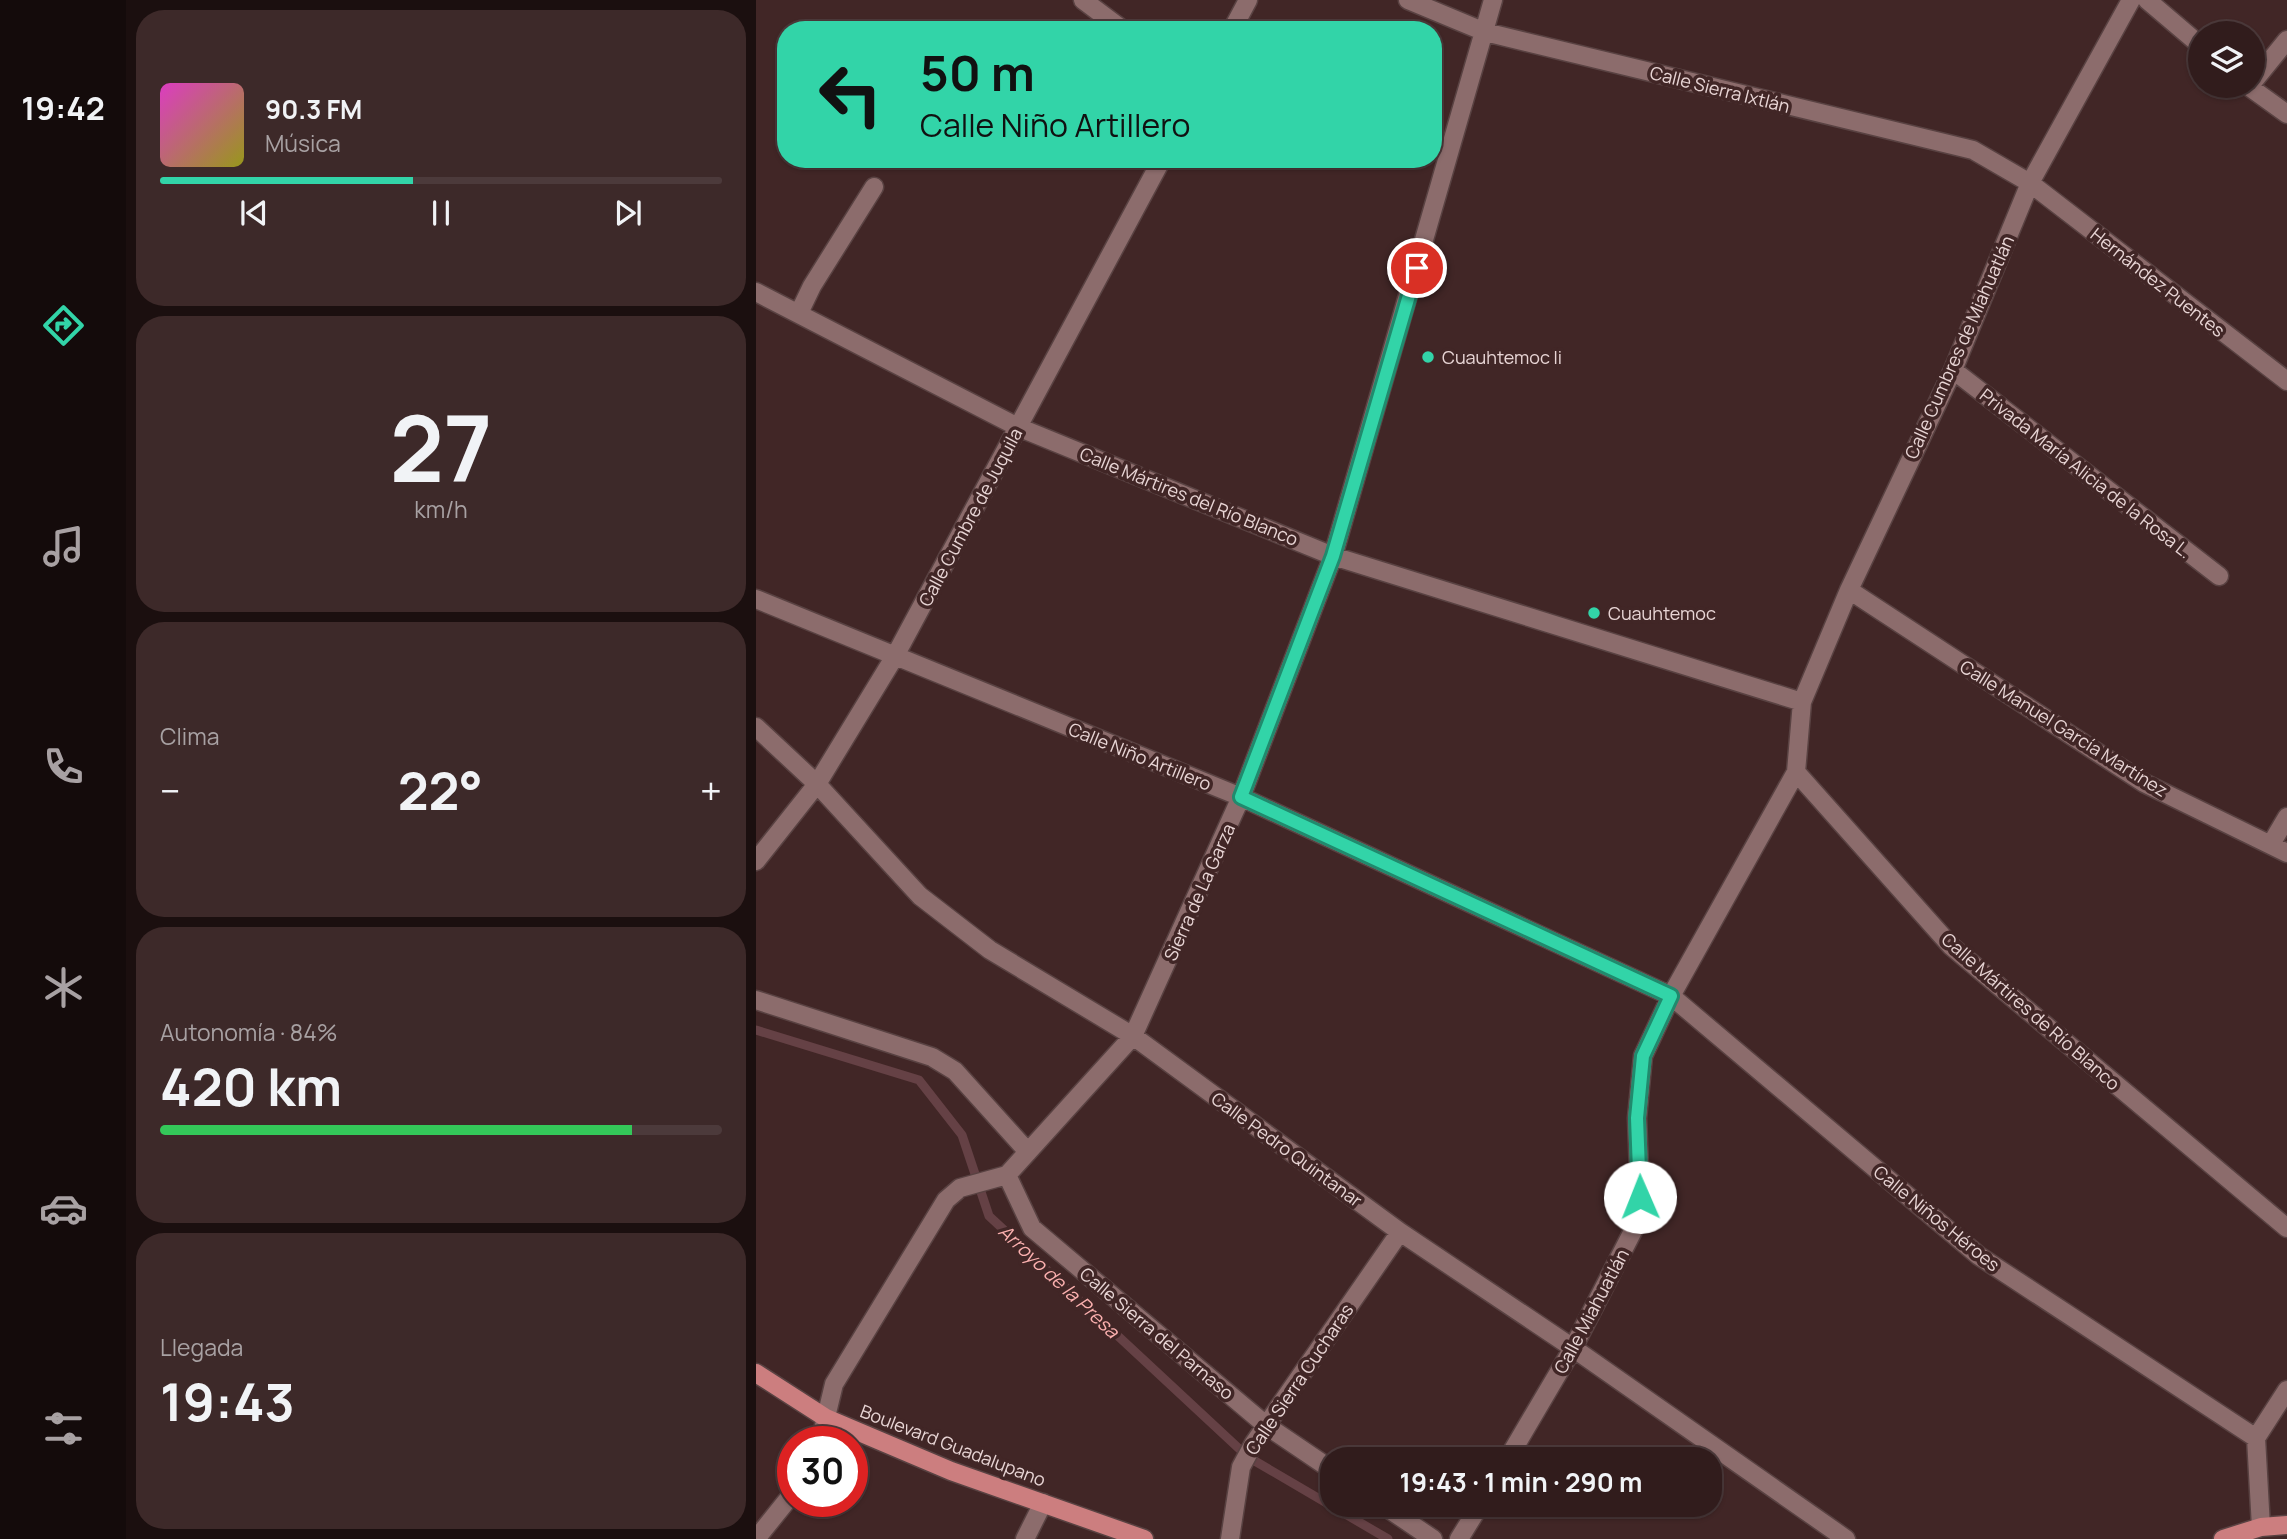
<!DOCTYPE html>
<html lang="es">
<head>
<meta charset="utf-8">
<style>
  :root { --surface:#311c1c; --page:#3d2929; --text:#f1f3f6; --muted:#a8a1a3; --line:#4c3a3b; --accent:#32d4a8 }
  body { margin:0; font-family:Manrope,sans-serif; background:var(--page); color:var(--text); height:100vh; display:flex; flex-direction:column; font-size:26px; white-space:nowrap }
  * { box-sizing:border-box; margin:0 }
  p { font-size:23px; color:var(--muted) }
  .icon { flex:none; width:38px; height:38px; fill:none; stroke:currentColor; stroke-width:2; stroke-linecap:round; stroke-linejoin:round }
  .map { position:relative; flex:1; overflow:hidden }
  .panel { display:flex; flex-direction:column; gap:10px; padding:10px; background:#1b0f0f; width:630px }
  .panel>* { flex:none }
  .top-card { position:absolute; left:21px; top:21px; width:665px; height:147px; border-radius:28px; box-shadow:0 2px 5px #0004,0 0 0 2px var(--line); background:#32d4a8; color:#111; overflow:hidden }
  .tools { position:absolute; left:1432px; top:21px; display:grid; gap:14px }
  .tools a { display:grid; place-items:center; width:77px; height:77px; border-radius:50%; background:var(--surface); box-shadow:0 2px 5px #0004,0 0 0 2px var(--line); font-size:35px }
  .speed { position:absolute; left:21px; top:1426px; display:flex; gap:14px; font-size:35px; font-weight:700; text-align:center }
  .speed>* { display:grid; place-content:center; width:91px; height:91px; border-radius:50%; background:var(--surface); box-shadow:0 2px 5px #0004,0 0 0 2px var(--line); line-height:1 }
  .speed .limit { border:10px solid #d22; background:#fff; color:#111 }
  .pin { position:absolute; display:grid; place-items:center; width:60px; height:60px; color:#fff; margin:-30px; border:4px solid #fff; border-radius:50%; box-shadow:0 2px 7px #0007 }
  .me { position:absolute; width:77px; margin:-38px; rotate:359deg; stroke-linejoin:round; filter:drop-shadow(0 0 5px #0008) }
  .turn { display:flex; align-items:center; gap:24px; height:147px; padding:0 28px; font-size:32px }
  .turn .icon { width:91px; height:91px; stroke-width:2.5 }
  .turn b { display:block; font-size:49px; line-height:60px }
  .big { font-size:52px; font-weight:700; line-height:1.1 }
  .panel .card { flex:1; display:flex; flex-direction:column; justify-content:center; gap:10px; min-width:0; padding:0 24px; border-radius:28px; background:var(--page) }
  .panel .dial { align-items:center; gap:0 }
  .dial b { font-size:91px; line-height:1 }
  .song { display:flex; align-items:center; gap:21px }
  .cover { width:84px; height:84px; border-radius:10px; background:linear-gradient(135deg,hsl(310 70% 55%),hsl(60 70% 35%)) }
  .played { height:7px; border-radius:4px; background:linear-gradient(90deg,var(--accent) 45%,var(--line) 45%) }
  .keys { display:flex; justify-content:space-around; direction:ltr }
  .heat { display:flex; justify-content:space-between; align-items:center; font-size:38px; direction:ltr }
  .charge { height:10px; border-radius:5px; background:linear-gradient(90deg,#34c759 84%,var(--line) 0) }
  .trip { position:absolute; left:564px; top:1447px; width:402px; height:70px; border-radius:28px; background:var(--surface); box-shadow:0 2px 5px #0004,0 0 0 2px var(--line); font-weight:700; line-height:70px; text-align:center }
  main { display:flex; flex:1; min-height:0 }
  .tab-bar { display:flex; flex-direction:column; width:126px; justify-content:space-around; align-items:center; background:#140b0b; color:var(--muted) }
  .tab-bar .icon { width:49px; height:49px }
  .tab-bar .active { color:var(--accent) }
  .tab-bar b { font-size:32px; color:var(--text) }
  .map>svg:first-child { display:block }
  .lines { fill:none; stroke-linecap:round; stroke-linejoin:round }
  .stream { stroke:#654145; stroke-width:9 }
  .minor-casing { stroke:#594242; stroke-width:21 }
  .major-casing { stroke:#594242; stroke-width:21 }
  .minor { stroke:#8c6c6c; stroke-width:18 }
  .major { stroke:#cc7e7f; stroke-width:18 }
  .route-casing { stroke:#208a6d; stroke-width:18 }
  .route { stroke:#32d4a8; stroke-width:12 }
  .poi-dot { fill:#32d4a8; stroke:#412626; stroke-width:2.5 }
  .labels { text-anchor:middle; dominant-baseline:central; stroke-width:7; stroke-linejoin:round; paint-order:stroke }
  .street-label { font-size:18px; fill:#e8d5d5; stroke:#412626 }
  .poi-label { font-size:18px; fill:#e8d5d5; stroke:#412626; text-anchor:start }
  .water-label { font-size:19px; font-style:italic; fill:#fbb0af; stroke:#412626 }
</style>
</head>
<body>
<main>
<nav class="tab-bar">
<b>19:42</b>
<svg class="icon active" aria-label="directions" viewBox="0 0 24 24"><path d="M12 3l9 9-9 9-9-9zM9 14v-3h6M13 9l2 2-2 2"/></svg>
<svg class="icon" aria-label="music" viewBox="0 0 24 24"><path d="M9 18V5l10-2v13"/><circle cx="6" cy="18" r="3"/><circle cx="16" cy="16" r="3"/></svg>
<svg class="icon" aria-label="phone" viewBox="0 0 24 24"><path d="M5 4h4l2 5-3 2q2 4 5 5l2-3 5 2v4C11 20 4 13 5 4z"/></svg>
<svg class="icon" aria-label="climate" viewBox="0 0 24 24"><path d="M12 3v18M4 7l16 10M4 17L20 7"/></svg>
<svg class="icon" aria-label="car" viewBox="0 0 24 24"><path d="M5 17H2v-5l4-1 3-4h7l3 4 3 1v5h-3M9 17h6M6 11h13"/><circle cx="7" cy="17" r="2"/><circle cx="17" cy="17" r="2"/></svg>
<svg class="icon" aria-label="filters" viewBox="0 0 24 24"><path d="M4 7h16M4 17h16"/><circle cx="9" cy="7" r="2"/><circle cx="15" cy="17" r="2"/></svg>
</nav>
<section class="panel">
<div class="card">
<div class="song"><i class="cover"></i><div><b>90.3 FM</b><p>Música</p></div></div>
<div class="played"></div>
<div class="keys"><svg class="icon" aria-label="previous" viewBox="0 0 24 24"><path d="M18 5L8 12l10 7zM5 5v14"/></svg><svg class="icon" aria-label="pause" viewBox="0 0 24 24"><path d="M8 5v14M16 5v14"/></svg><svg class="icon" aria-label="next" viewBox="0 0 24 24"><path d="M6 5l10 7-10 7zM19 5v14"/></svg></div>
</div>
<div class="card dial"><b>27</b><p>km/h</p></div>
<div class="card"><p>Clima</p>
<div class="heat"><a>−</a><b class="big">22°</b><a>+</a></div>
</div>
<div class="card"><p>Autonomía · 84%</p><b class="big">420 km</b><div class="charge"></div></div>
<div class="card"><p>Llegada</p><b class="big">19:43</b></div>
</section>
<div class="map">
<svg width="1531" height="1539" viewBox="0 0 1531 1539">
  <rect width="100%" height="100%" fill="#412626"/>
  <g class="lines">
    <path class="stream" d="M0,1030L163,1080L206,1135L233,1216L492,1457L632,1539"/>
    <g class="minor-casing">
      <path id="minor" d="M327,0L367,30
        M652,0L729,32L1217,150L1274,183L1531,381
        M1391,0L1444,45
        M476,30L492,0
        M1496,83L1531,40
        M1492,86L1531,114
        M0,292L262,427L577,556L1046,702
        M43,313L56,286L118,187
        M1197,370L1463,576
        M1093,590L1388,783L1531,853
        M0,599L485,797L915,996L1223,1256L1500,1438
        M0,727L61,784L164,896L234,950L377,1036L644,1232L817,1348L1090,1539
        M1040,772L1195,946L1531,1228
        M1515,844L1531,817
        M0,861L61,784L139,656L406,159
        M0,1000L176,1057L199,1071L272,1152
        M251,1175L276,1228L511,1426L576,1470
        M64,1442L78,1384L190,1200L204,1188L251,1175L377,1036L485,797L577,556L737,0
        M751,1460L817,1348L879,1227L884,1197L881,1118L887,1056L915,996L1040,772L1046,702L1093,590L1197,370L1274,183L1375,0
        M627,1505L677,1539
        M1505,1527L1500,1438L1531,1390
        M0,1539L37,1493
        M269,1539L287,1503
        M474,1539L485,1467L498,1443L644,1232
        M703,1539L724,1505"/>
    </g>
    <g class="major-casing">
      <path id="major" d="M0,1373L70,1418L195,1471L388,1539
        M1467,1539L1505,1527L1531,1525"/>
    </g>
    <use href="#minor" class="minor"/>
    <use href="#major" class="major"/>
  </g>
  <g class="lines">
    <g class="route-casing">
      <path id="route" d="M661,268L577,556L485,797L915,996L887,1056L881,1118L884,1197"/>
    </g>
    <use href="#route" class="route"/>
  </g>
  <g class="poi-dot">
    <circle cx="672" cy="357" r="7"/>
    <circle cx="838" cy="613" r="7"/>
  </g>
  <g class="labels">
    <g class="street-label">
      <text transform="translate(964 89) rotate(14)">Calle Sierra Ixtlán</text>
      <text transform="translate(1402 282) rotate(38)">Hernández Puentes</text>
      <text transform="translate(1203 347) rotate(-66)">Calle Cumbres de Miahuatlán</text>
      <text transform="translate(1330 473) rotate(38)">Privada María Alicia de la Rosa L.</text>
      <text transform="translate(433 496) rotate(22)">Calle Mártires del Río Blanco</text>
      <text transform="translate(214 517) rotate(-62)">Calle Cumbre de Juquila</text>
      <text transform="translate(1308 728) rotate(32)">Calle Manuel García Martínez</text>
      <text transform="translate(384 756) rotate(22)">Calle Niño Artillero</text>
      <text transform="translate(443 892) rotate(-66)">Sierra de La Garza</text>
      <text transform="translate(1275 1011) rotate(41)">Calle Mártires de Río Blanco</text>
      <text transform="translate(531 1149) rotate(36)">Calle Pedro Quintanar</text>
      <text transform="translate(1181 1218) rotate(39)">Calle Niños Héroes</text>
      <text transform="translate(835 1311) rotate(-62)">Calle Miahuatlán</text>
      <text transform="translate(401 1333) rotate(40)">Calle Sierra del Parnaso</text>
      <text transform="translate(543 1379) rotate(-56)">Calle Sierra Cucharas</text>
      <text transform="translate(197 1445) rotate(21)">Boulevard Guadalupano</text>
    </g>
    <g class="poi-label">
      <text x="686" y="357">Cuauhtemoc Ii</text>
      <text x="852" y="613">Cuauhtemoc</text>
    </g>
    <g class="water-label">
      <text transform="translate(303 1281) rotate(43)">Arroyo de la Presa</text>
    </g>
  </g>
</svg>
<div class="tools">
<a><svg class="icon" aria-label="layers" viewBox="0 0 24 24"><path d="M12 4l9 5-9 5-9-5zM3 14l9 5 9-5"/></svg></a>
</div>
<div class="speed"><div class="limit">30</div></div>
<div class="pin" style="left:661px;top:268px;background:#d93025"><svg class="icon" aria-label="arrive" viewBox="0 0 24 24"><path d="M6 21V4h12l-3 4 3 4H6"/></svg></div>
<svg class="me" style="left:884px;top:1197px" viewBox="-20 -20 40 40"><circle r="19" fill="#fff"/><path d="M0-13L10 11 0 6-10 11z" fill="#32d4a8"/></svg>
<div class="trip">19:43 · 1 min · 290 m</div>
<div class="top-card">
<div class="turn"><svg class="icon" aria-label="left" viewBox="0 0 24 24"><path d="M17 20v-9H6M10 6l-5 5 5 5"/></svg><div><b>50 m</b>Calle Niño Artillero</div></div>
</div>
</div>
</main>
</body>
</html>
